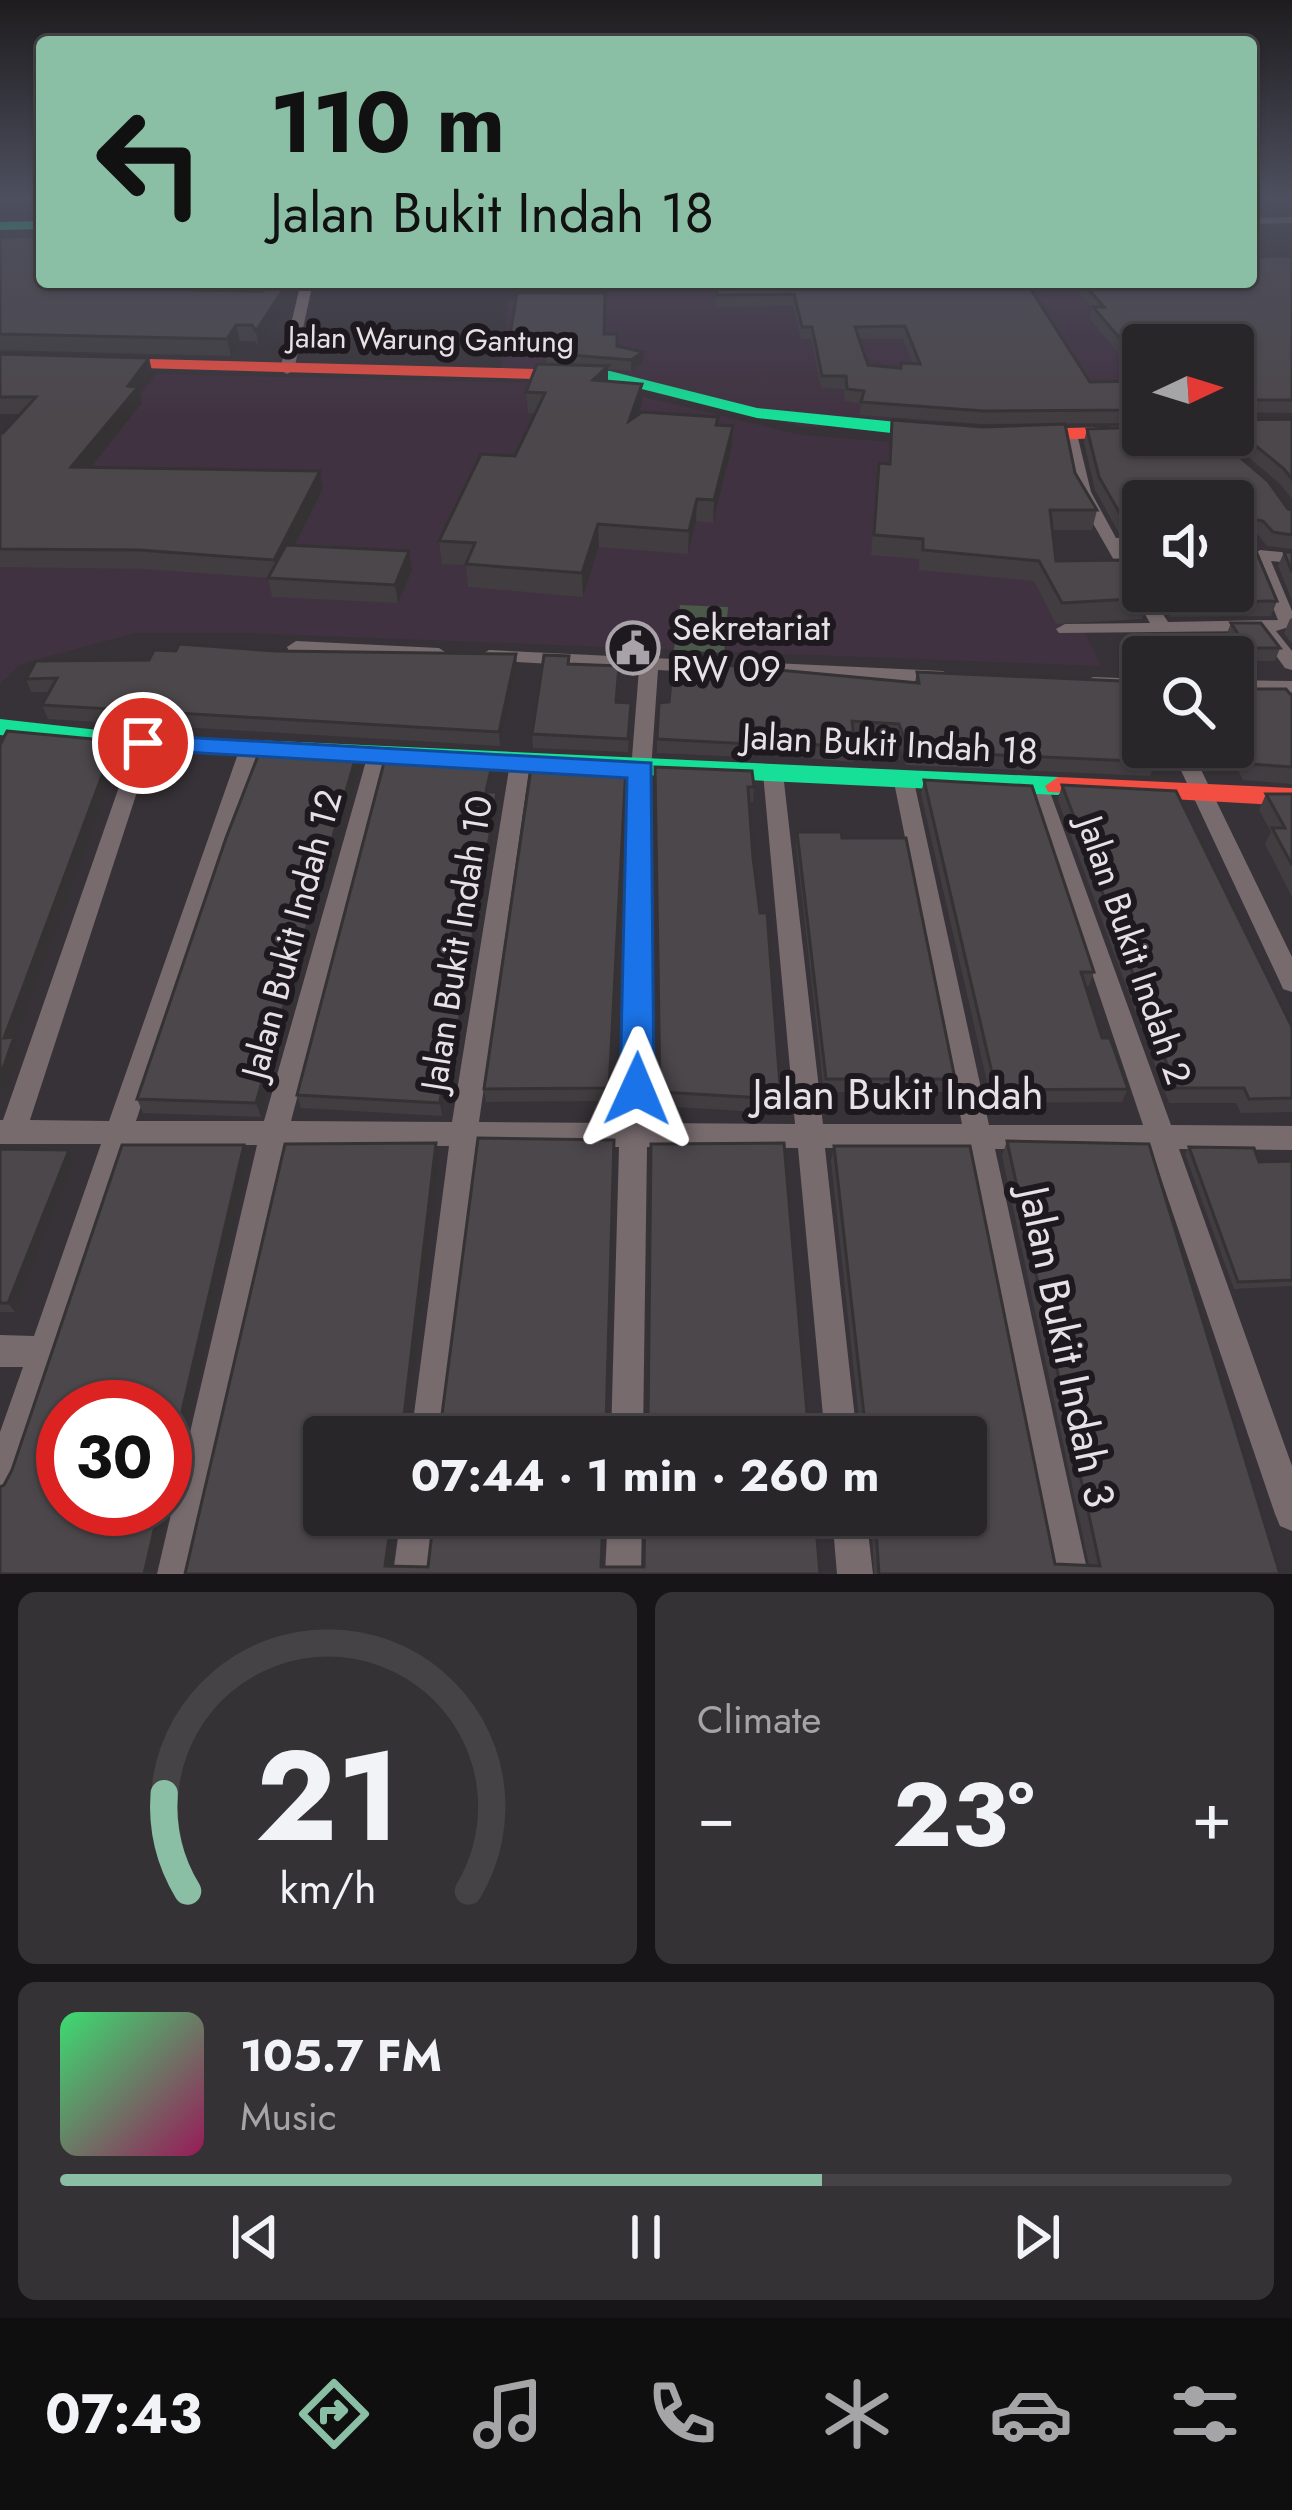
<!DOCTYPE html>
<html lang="en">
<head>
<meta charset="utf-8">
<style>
  :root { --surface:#292629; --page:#353235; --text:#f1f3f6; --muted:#a5a5a8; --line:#454346; --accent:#8abfa5 }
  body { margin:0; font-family:Jost,sans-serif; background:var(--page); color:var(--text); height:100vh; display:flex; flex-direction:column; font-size:45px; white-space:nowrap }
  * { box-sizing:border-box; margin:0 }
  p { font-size:39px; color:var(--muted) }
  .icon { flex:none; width:66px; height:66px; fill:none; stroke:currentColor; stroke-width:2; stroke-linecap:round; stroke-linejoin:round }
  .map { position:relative; height:1574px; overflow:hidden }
  .side { display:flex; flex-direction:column; gap:18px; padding:18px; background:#171517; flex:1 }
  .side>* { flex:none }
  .banner { position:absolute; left:36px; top:36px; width:1221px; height:252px; border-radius:12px; box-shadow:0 3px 9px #0004,0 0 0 3px var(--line); background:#8abfa5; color:#111; overflow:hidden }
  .needle { width:78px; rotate:86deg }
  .fabs { position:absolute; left:1122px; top:324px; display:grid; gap:24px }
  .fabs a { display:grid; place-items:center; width:132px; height:132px; border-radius:12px; background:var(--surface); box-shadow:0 3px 9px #0004,0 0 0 3px var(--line); font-size:60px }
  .speed { position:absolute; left:36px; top:1380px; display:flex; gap:24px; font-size:60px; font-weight:700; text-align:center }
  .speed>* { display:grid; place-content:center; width:156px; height:156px; border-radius:50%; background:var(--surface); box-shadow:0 3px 9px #0004,0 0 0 3px var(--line); line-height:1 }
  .speed .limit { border:18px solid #d22; background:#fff; color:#111 }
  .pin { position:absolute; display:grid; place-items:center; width:102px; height:102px; color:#fff; margin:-51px; border:6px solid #fff; border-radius:50%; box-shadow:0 3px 12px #0007 }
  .me { position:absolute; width:132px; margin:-66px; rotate:1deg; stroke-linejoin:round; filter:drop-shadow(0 0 9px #0008) }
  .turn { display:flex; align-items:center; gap:42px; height:252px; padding:0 36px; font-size:54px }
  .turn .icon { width:156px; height:156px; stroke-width:2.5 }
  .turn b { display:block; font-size:84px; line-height:102px }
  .big { font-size:90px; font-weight:700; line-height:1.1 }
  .side .tile { flex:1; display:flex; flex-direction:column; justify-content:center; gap:18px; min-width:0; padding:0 42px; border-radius:18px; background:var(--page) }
  .side .dial { align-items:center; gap:0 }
  .dial svg { height:312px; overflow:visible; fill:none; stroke:var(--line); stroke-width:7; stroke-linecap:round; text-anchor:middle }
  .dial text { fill:var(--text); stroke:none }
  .song { display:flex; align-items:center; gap:36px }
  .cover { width:144px; height:144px; border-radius:18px; background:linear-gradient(135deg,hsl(140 70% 55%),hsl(330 70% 35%)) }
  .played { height:12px; border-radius:6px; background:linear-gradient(90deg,var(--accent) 65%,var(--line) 65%) }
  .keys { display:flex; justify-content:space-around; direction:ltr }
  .heat { display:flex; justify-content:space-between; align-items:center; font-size:66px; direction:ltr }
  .side .tiles { flex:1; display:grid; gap:18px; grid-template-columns:1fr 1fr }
  .tile:last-child { grid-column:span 2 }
  .trip { position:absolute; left:303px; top:1416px; width:684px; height:120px; border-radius:12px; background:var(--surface); box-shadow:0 3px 9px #0004,0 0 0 3px var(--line); font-weight:700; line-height:120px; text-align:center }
  .tabs { display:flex; height:192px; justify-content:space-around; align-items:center; background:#100f10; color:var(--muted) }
  .tabs .icon { width:84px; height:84px }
  .tabs .selected { color:var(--accent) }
  .tabs b { font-size:54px; color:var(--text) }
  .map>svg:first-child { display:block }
  .built { fill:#413241 }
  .green { fill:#4a5949 }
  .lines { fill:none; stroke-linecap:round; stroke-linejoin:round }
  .street { fill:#776b6e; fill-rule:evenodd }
  .fast { fill:#16e098; fill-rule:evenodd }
  .jam { fill:#f24e42; fill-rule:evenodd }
  .wall { fill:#413d40; fill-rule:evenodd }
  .shaded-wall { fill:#353234 }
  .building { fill:#4c474b; stroke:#353234; stroke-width:3; fill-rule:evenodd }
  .route { fill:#1a73e8; stroke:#114b97; stroke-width:3 }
  .labels { text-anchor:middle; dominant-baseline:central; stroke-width:12; stroke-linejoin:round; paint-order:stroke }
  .far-street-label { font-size:30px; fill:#e7e0e7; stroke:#1e191e }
  .poi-label { font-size:36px; fill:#e7e0e7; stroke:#1e191e; text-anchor:start }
  .street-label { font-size:36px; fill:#e7e0e7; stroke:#1e191e }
  .near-street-label { font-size:42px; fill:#e7e0e7; stroke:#1e191e }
</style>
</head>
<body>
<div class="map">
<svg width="1292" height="1574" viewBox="0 0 1292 1574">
  <rect width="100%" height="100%" fill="#373237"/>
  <path class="built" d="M1292,259L1233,345H1143V403L1007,420L806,427L708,406L643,383L501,372L508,301L602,282H1251Z
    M157,374L591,384L801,435L996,450L1101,666L248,633H135L21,664L0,684V442L136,399Z"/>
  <path class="green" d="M680,605L728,607L724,653L674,650Z"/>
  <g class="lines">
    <path class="street" d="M1292,217V223L1251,224V218Z
      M301,282H313L294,370L287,374L280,370Z
      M1070,430L1077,434L1091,492L1116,538L1143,537V547L1122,548L1143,582V591H1148L1168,622L1278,620L1252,555L1260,550L1292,553V563L1271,561L1292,611V626L1276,631L1292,651V670L1285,668L1258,631L1059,633L1056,629L1065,624L1150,623L1075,492L1063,434Z
      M296,641L439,648L448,654L439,660L289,651L287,647Z
      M489,650L715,661L724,667L715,673L658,670L651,770L647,1123L795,1124L763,773L773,766L783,773L823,1124H962L893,777L903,770L913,777L989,1125H1143L1029,786L1032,781H1046L1171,1125L1292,1126V1150L1179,1149L1292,1466V1531L1280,1526L1275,1514L1151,1149H995L1088,1574H1052L967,1148H825L857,1437H825L798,1148L647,1147L643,1437H611L619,1147L476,1146L443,1437H411L449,1146L285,1145L193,1574H157L257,1145H128L17,1480L12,1492L0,1497V1432L23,1367H0V1335L34,1336L101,1144H0V1120H3L136,738H150L153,743L30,1120L109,1121L240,748L250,741L260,748L136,1121H264L368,754L378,747L388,754L291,1121L452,1122L510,763L520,756L530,763L479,1122L620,1123L631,770L639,669L482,660L480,656Z
      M752,662L943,671L952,677L943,683L745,672L743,668L745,664Z
      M1094,677L1143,679V691L1087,687L1084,683L1087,679Z
      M1233,680L1292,681V693L1233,692Z
      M1170,747H1190L1292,957V992L1283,989L1280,982Z
      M401,1515H435L429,1574H393Z
      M608,1515H642L641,1574H605Z
      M832,1515H866L873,1574H837Z"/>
    <path class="fast" d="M42,221V229L0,230V222Z
      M529,370L610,371L757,408L927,425L936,431L927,437L757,418L610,381L535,379L526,374Z
      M0,719L143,735L1058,777L1071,786L1058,795L143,751L0,735Z"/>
    <path class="jam" d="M111,358L535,369L544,374L535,379L105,367V359Z
      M1143,426V435L1150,436L1029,441L1020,435L1029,429Z
      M1058,777L1292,788V806L1048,792L1045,786Z"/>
  </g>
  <path class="wall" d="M0,237L199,290L263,291L265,282H297L294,293L259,347L255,341H240L231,356L0,350Z
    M1292,256V413L1234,412L1233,345H1143V355L1140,352L1118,353L1090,319L1092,309L1070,282H1251Z
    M713,282H1026L1090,382L1143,381V423L981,424L859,415L861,404L845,401L844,389L821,388L811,339H801L793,306L716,307ZM860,339H903L913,364L901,368L868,365Z
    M604,334L617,346L643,362L631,371L608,369V381L642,384V404L639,414L718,417L717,425L733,426L732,447L713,523L696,521L688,554L599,547L583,597L468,587L466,565L442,564L439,541L515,456L535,413H528L526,392L546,364L547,350L510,351L509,340Z
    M0,354L153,375L140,393L142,403L91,467L323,489L295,545L412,570L398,603L272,597L268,578L146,569L0,567V433H3L21,414H0Z
    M1233,416L1237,420L1292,419V499L1279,483L1222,435H1233Z
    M892,420L1075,473L1097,510L1092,530H1053L1056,561L1149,598L1142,619L1056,624L1034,581L919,570V559L871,555L879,463L888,464Z
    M1087,429L1292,510V549L1267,546L1258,535L1235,530L1234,533L1277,601L1271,616L1170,617L1154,591H1233L1143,501V534L1119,533L1095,490L1084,442Z
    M1143,537V573L1130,552L1134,538Z
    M1284,552H1292V600L1278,566Z
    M1292,618V644L1284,633L1290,619Z
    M1231,623L1280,648L1275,661H1242L1226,636Z
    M619,666L617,702L631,703L628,752L533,748L532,734Z
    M517,667L500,746L48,719L42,705L50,692H31L26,679Z
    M917,672L1155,762L1150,776L906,765L897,738L854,735L855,748L853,762L749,753V757L657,753V739L669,702L689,683L915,682Z
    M1233,686L1235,689L1292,694V784L1243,780L1226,747H1233Z
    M626,766L609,1101L486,1102L484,1089Z
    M360,767L261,1117L143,1113L137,1099Z
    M655,767L754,787L753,802H749L753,857L781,1099L779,1113L659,1106Z
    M494,773L490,792H497L499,806L451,1101H445L442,1116L301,1108L297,1095Z
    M924,780L1094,972L1089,986H1085L1102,1038L1128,1089L1122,1102L992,1103L921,794Z
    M1062,785L1292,1027V1112L1241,1113L1236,1103H1169L1058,800Z
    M1266,794H1292V897L1265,844L1271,832L1259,810Z
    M797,832L842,838L955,1079L951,1092H824L796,846Z
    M1007,1141L1280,1574H874L871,1515H966V1437H856L858,1429L860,1427L831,1161L834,1146L1055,1564L1089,1565L1002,1156Z
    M1189,1147L1259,1162L1292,1161V1286L1234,1289L1185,1154Z
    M0,1149L74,1160L15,1312H0Z"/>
  <path class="shaded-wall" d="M190,282H204L198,290L201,300L188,285Z
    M288,282H297L294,293L259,347L256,331Z
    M236,325L240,341L231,356L227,339Z
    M643,352V362L631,371V360Z
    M149,358L153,375L140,393L142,403L77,485L71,467Z
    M608,366V386L593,380Z
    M642,384V404L629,442V421Z
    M733,426L732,447L713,523L714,500Z
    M320,471L323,489L278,579L274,560Z
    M697,499L696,521L688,554L689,531Z
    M598,524L599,547L583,597L582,573Z
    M409,551L412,570L398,603L395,585Z
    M516,654L517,667L500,746L499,732Z
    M115,741L120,754L15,1040L21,1051L7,1093L0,1081L4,1038Z
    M357,753L360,767L261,1117L256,1103Z
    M493,760L494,773L487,805L486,792Z
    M626,766V780L609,1101V1088Z
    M497,792L499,806L451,1101L448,1088Z
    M442,1087L445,1101L442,1116L440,1103Z
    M436,1143L439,1156L407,1436L403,1424Z
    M244,1145L249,1158L154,1574H144L159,1509H165V1484Z
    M69,1150L74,1160L15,1312L8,1303Z
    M392,1515H398L390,1574L385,1566Z"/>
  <path class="building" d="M42,236V282H190L188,285H197L193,290L263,291L265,282H288L256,331L252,325H236L227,339L0,334V237Z
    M1292,256V400H1237L1233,415V345H1148L1144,340L1122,341L1093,307H1104L1082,282H1251V257Z
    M715,282H1026L1090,382L1143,381V410L984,411L861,402L864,391L847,389L846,376H822L812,327H802L794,294L717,295ZM905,326L920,364L901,363V368L868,365L855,327Z
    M517,293H605L604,334H617V346L643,352L631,360L546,353L551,340H509Z
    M0,354L149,358L128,386L138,387L71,467L320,471L274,560L140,550L0,549V433H3L36,397H0Z
    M537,364L608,366L593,380L642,384L629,421L642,412L718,417L716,425L733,426L714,500L697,499L689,531L598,524L582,573L466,564L475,543L439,541L481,454L515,456L545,393L526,392Z
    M1233,416L1237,420L1292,419V479L1284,469L1233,427Z
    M892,420L984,427L1065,424L1075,473L1097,510H1050L1056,561L1126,560L1149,598L1062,603L1039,561L923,550V539L874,535L879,463L890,464Z
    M1143,427V435H1214L1268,481L1288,509L1292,510V535L1273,532L1263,521L1239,516L1234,533L1253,544L1277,601L1175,603L1168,591H1233V501H1143V520L1123,519L1099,477L1087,429Z
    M1143,537V552L1134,538Z
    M286,545L409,551L395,585L268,578Z
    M1284,552H1292V572Z
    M1231,623H1261L1280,648H1247Z
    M179,644L276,651L516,654L499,732L42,705L57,678L26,679L36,661L149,660L154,650L176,651Z
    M544,655L569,656L568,664L619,666L616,702L631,703L628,739L532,734Z
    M692,662L919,683L917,672L1121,681L1143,734V747H1149L1155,762L909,751L899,724L852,721L855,748L750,739V744L657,739L659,703L669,702L671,682L689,683Z
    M1233,686L1235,689H1286L1290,694H1292V767L1250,764L1233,733Z
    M7,731L115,741L4,1038L14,1037L0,1077V745Z
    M261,748L357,753L256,1103L137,1099L226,838Z
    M386,755L493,760L486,792H497L448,1088L442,1087L440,1103L297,1095Z
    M532,762L626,766L609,1088L484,1089Z
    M655,767L752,771L754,787H748L753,857L760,913H767L781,1099L660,1092Z
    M924,780L1032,786L1094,972H1081L1102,1038H1110L1128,1089L996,1090Z
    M1062,785L1176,791L1292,1027V1098L1249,1099L1244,1088H1176Z
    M1266,794H1292V865L1272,828H1285Z
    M797,832H841L842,838H906L955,1079H826Z
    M478,1138L614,1140L606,1425L643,1430L648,1425L651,1144L784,1143L809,1437H324V1515H392L385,1566L428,1567L434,1515H603L601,1567H644L645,1515H815L820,1574H185L285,1144L436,1143L403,1424L407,1430H440Z
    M1007,1141L1149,1144L1280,1574H879L875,1515H966V1437H859L858,1429L865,1424L834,1146H970L1055,1564L1100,1566Z
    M122,1145H244L165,1484V1407H63V1509H159L144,1574H0V1487L4,1485L12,1470Z
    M1189,1147L1254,1148L1259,1162L1292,1161V1280L1238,1282Z
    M0,1149L69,1150L8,1303H0Z"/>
  <linearGradient id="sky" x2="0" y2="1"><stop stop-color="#1e1c1e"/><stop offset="0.47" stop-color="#4d4f5e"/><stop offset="1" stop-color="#4d4f5e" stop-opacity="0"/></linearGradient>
  <rect width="1292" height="419" fill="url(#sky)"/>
  <path class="route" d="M143,735L651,763L654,1089L649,1100L637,1104L625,1100L620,1089L627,778L134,749V737Z"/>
  <defs>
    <g id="civic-ring" transform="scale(2.7)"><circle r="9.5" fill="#1e191e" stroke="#a9a3a9" stroke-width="1.5"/><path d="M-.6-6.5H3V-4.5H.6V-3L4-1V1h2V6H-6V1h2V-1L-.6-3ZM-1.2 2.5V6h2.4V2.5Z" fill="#a9a3a9"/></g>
  </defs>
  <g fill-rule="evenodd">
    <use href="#civic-ring" x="633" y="648"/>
  </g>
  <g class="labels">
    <g class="far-street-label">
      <text transform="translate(431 339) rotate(1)">Jalan Warung Gantung</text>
    </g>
    <g class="poi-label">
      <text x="672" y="627">Sekretariat<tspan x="672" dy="41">RW 09</tspan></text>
    </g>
    <g class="street-label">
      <text transform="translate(890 743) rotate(3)">Jalan Bukit Indah 18</text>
      <text transform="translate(291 934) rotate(-75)">Jalan Bukit Indah 12</text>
      <text transform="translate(456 943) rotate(-81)">Jalan Bukit Indah 10</text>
      <text transform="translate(1135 950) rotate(71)">Jalan Bukit Indah 2</text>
    </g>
    <g class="near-street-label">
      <text x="898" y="1094">Jalan Bukit Indah</text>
      <text transform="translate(1067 1347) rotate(78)">Jalan Bukit Indah 3</text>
    </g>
  </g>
</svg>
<div class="fabs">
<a><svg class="needle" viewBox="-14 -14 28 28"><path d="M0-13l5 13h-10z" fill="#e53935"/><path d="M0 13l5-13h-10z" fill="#a5a5a8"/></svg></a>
<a><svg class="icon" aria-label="sound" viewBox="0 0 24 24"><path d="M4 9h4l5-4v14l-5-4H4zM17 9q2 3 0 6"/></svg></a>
<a><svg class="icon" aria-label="search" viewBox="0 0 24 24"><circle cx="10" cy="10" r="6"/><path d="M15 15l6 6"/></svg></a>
</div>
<div class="speed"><div class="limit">30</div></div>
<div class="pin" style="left:143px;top:743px;background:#d93025"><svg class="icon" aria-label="arrive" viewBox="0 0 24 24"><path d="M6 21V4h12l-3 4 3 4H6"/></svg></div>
<svg class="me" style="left:637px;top:1089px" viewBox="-20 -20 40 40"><path d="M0-17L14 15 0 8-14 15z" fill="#1a73e8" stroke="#fff" stroke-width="4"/></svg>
<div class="trip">07:44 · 1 min · 260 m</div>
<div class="banner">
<div class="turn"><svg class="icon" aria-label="left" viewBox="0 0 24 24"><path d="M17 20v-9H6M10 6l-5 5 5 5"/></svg><div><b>110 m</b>Jalan Bukit Indah 18</div></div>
</div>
</div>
<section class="side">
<div class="tiles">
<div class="tile dial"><svg viewBox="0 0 100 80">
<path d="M14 69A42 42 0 1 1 86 69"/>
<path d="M14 69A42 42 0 0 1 8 44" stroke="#8abfa5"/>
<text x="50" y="56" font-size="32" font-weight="700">21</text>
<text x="50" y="72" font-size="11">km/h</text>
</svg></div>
<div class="tile"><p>Climate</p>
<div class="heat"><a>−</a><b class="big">23°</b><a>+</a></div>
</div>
<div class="tile">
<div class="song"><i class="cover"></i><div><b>105.7 FM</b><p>Music</p></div></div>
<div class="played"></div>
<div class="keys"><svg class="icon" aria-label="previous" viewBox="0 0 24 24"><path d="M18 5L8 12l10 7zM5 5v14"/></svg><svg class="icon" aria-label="pause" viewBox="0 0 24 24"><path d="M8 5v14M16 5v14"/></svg><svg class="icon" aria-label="next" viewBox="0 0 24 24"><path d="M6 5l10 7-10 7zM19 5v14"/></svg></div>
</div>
</div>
</section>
<nav class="tabs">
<b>07:43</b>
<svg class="icon selected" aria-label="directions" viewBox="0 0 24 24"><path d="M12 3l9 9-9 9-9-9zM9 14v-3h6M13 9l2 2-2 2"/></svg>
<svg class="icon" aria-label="music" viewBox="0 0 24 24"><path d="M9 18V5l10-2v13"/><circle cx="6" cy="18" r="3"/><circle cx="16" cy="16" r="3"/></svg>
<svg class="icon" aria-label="phone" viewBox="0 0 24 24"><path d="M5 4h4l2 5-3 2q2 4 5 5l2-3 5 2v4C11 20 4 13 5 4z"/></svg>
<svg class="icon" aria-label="climate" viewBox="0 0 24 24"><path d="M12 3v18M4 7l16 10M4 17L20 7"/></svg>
<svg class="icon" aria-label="car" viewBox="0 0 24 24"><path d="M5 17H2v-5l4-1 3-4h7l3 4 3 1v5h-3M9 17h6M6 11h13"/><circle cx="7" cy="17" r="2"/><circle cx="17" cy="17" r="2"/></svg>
<svg class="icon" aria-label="filters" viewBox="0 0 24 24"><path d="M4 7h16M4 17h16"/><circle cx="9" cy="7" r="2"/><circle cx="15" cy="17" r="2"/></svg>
</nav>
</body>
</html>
